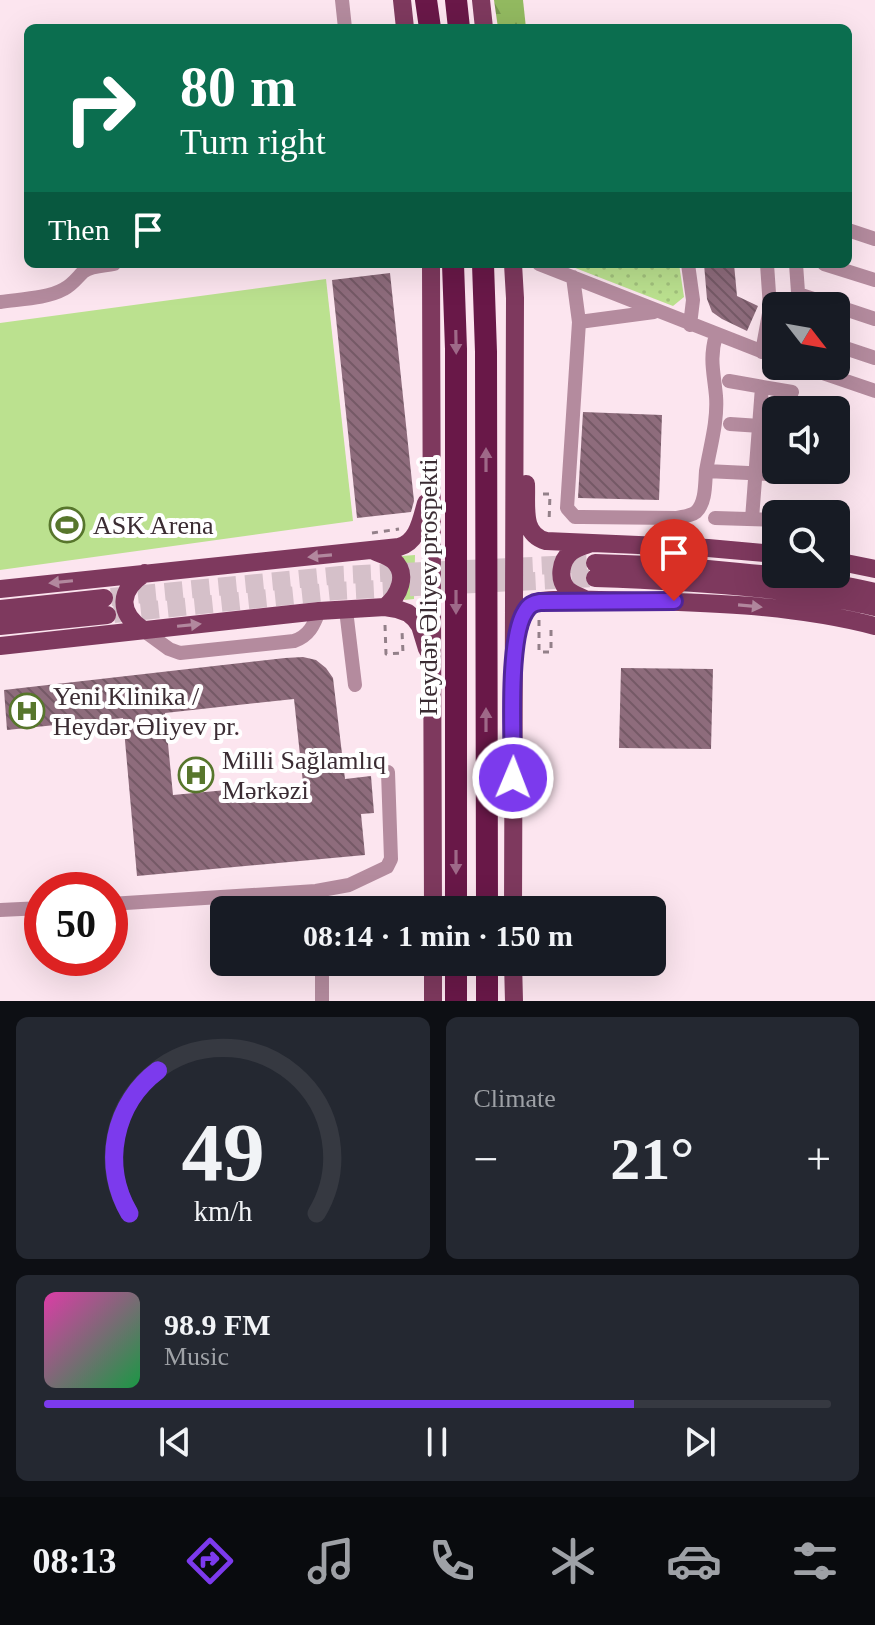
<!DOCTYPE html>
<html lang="en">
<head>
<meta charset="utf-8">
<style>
  :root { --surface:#171b24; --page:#242831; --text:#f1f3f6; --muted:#9ea1a6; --line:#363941; --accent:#7c3aed }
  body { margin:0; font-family:Georgia,serif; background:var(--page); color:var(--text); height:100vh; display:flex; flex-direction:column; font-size:30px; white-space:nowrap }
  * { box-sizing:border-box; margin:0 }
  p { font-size:26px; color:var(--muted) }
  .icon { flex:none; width:44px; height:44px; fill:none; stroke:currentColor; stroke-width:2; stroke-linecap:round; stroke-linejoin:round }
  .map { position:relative; height:1001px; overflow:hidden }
  .panel { display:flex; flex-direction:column; gap:16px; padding:16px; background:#0d0f14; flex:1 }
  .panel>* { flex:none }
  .guide { position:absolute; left:24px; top:24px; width:828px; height:244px; border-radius:12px; box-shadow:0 8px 32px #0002; background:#0b6e4f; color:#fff; overflow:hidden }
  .needle { width:52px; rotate:121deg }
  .controls { position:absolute; left:762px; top:292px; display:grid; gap:16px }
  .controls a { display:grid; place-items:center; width:88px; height:88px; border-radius:12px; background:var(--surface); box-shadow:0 8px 32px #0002; font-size:40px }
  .speed { position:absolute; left:24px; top:872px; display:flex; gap:16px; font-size:40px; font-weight:700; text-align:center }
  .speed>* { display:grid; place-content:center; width:104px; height:104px; border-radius:50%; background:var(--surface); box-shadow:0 8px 32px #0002; line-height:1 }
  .speed .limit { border:12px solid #d22; background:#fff; color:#111 }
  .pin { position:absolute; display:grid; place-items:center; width:68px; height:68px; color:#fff; margin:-82px -34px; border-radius:50% 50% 50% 0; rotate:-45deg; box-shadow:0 0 8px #0007 }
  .pin .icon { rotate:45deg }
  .me { position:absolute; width:88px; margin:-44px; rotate:1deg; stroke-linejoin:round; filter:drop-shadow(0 0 6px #0008) }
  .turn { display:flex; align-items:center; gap:28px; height:168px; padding:0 24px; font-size:36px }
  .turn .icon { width:104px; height:104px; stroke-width:2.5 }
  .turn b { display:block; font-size:56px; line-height:68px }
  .then { display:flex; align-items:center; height:76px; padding:0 24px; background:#0003; gap:16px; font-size:30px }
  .big { font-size:60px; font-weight:700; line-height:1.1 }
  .panel .card { flex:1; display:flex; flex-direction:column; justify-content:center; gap:12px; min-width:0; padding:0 28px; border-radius:12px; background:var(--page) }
  .panel .dial { align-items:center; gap:0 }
  .dial svg { height:208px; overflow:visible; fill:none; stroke:var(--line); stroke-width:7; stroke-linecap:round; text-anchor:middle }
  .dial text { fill:var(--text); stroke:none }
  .song { display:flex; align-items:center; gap:24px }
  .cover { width:96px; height:96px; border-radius:12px; background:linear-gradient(135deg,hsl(320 70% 55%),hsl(140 70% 35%)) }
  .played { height:8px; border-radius:4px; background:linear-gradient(90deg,var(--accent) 75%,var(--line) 75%) }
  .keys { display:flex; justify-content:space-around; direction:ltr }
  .heat { display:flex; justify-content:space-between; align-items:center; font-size:44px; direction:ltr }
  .panel .tiles { flex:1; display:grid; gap:16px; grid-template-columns:1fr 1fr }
  .card:last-child { grid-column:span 2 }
  .trip { position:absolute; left:210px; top:896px; width:456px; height:80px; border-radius:12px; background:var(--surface); box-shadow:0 8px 32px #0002; font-weight:700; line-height:80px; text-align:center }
  .menu { display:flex; height:128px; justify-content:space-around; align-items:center; background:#090b0e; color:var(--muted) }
  .menu .icon { width:56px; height:56px }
  .menu .selected { color:var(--accent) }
  .menu b { font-size:36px; color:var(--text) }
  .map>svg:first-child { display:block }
  .grass { fill:url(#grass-tufts) }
  .forest { fill:url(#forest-firs) }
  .park { fill:url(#park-dots) }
  .pitch { fill:#bbe18f }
  .building { fill:url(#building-back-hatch); fill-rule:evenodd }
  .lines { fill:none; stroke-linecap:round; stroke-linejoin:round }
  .major-tunnel { stroke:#d5c0c9; stroke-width:18; stroke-dasharray:18 9; stroke-linecap:butt }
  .path { stroke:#938089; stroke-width:3; stroke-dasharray:6 6; stroke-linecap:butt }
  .minor { stroke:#b48b9e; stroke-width:14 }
  .major { stroke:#7e395e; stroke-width:18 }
  .highway { stroke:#691848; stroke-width:22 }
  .oneway { fill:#9e6988 }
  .oneway2 { fill:#b2889e }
  .route-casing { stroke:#51269a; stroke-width:20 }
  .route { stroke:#7c3aed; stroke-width:14 }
  .labels { text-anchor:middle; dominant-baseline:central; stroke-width:8; stroke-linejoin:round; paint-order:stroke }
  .poi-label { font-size:26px; fill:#3b2c33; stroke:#fff; text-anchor:start }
  .street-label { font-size:26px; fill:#3b2c33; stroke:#fff }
</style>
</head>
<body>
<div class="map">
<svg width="875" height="1001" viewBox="0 0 875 1001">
  <defs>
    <pattern id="grass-tufts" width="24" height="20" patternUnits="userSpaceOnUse" patternTransform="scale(2)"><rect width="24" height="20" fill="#bbe18f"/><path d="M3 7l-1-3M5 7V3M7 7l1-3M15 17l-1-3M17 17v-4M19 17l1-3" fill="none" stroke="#a2c17c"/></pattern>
    <pattern id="forest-firs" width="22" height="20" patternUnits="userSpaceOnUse" patternTransform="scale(2)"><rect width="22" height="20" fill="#92b960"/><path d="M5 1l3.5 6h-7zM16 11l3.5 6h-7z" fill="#789750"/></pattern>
    <pattern id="park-dots" width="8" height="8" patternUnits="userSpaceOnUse" patternTransform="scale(2)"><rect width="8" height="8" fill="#bbe18f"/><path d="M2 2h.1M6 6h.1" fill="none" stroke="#a2c17c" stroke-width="1.8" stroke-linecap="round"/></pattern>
    <pattern id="building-back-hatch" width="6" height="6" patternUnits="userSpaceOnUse" patternTransform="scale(2)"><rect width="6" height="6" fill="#8e6c7c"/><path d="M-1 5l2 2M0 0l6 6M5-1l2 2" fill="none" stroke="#755966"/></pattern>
  </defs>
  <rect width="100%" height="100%" fill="#fce5ef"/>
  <path class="grass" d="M415,555L414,599L404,600C410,586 408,569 402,556Z"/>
  <path class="forest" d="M494,0H523L526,28H498Z"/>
  <path class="park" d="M565,264H679L684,297L673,306Z"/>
  <path class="pitch" d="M326,279L353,521L0,570V323Z"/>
  <path class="building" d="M704,264H734L737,296L758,306L747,331L722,319L712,312L707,299Z
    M390,273L414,501L411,512L357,518L332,280Z
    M583,412L662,415L659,500L578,498Z
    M303,657L316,660L326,668L333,678L345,779L371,776L374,813L361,814L365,855L137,876L123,718L7,730L4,690L285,658ZM294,699L303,783L173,795L165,713Z
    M621,668L713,669L711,749L619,748Z"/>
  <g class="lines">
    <path class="major-tunnel" d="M111,597L340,575L595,563
      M114,614L337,591L595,578"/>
    <path class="path" d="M543,494H550L549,523
      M372,533L399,529
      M539,620V652H551V624
      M385,625L386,654L403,653L402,631"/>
    <path class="minor" d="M342,0L345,28
      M848,230L875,239
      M539,264L776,357
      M688,264L693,300L690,325
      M796,264L799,306
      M824,264L875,280
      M573,277L579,322L567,508L575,517H582L676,518
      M798,294L835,306
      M0,302C20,299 46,299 64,289C72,285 77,278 83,272C92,265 104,266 114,264
      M836,306L875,319
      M579,322L654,312
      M836,345L875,358
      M762,352L770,308L767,264
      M802,366L875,391
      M729,381L792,392
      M730,424L776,427
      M706,471C710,447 718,421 716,396C714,373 709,359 716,335
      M715,518L776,520
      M752,519L762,387
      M675,547L676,518C682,517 691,516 696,512C706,503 705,483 706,471L789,475
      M346,610L355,685
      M143,630L169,649L180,653L294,641C309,636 314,625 319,611
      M110,904L316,891L349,885L387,867L391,859L388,772
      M0,910L42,908
      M322,1001V975"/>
    <path class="major" d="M402,0L405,28
      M481,0L484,28
      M431,264L433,910
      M526,484C527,507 521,534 546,541L708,548L776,554
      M374,551C380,554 387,555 393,560C409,574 399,596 385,607
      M836,561L875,569
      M595,563C643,564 691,567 739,572C784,576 831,581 875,592
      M595,578C660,580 725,584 790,592C819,596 847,600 875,607
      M0,589L399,547C418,542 421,520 426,503
      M585,599C579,596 572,594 567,589C558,579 560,561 571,552C576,548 583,546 589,544
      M0,609L104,598
      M0,626L107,615
      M519,629C522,619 523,608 534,603C544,598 587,600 601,600C693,602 786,603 875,626
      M143,630C117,612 119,590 145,573
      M0,646L319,611L385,607L397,609L408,613L415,619L420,626L427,649
      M513,910L515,298L513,264
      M433,962V1001
      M513,962L514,1001"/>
    <path class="highway" d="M426,0L430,28
      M456,0L459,28
      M453,264L456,349V910
      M483,264L486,352L487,910
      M456,962V1001
      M487,962V1001"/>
  </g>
  <defs><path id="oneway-solid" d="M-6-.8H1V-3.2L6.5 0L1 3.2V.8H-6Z" transform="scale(2)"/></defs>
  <g class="oneway">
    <use href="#oneway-solid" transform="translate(456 342) rotate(89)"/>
    <use href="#oneway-solid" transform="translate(486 460) rotate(-90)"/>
    <use href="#oneway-solid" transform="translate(456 602) rotate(90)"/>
    <use href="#oneway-solid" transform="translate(486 720) rotate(-90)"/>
    <use href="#oneway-solid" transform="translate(456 862) rotate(90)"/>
  </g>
  <g class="oneway2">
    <use href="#oneway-solid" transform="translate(320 556) rotate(175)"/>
    <use href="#oneway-solid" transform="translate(61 582) rotate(174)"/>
    <use href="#oneway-solid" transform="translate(750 606) rotate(5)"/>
    <use href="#oneway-solid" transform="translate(189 625) rotate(-6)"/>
  </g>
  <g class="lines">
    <g class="route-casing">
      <path id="route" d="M513,778C513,742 507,640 525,612C529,605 533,603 540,602L674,601"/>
    </g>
    <use href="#route" class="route"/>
  </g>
  <defs>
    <g id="stadium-ring" transform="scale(1.8)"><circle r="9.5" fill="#fff" stroke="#57762c" stroke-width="1.5"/><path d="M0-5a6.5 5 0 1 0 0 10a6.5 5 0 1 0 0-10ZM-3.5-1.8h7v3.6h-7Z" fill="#57762c"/></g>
    <g id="hospital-ring" transform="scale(1.8)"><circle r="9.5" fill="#fff" stroke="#57762c" stroke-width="1.5"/><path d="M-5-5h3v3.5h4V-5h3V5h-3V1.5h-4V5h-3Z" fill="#57762c"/></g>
  </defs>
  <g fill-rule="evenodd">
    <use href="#stadium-ring" x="67" y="525"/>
    <use href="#hospital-ring" x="27" y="711"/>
    <use href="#hospital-ring" x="196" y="775"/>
  </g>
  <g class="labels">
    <g class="poi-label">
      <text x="93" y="525">ASK Arena</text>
      <text x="53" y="696">Yeni Klinika /<tspan x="53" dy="30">Heydər Əliyev pr.</tspan></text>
      <text x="222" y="760">Milli Sağlamlıq<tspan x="222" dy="30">Mərkəzi</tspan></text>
    </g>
    <g class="street-label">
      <text transform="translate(428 587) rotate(-90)">Heydər Əliyev prospekti</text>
    </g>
  </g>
</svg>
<div class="controls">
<a><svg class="needle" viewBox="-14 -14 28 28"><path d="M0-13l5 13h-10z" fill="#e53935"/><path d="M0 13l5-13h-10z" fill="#9ea1a6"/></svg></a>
<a><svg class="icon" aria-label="sound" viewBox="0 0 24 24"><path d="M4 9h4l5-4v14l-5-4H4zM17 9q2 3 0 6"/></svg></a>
<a><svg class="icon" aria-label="search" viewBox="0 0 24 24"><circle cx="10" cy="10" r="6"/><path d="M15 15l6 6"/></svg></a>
</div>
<div class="speed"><div class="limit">50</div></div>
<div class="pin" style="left:674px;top:601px;background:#d93025"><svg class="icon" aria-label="arrive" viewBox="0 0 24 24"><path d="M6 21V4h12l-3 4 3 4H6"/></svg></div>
<svg class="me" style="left:513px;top:778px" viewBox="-20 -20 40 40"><circle r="17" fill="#7c3aed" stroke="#fff" stroke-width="3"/><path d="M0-11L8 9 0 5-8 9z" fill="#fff"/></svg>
<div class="trip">08:14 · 1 min · 150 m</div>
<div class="guide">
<div class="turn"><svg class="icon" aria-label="right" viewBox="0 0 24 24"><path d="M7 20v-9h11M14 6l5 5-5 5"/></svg><div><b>80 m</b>Turn right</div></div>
<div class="then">Then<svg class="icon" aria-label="arrive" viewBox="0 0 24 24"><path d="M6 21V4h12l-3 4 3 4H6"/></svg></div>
</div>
</div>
<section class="panel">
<div class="tiles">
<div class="card dial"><svg viewBox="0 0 100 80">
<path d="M14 69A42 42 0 1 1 86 69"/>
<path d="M14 69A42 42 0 0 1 25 14" stroke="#7c3aed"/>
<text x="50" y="56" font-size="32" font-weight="700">49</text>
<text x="50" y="72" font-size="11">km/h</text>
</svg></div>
<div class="card"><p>Climate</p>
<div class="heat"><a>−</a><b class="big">21°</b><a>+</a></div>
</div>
<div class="card">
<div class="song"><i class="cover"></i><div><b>98.9 FM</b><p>Music</p></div></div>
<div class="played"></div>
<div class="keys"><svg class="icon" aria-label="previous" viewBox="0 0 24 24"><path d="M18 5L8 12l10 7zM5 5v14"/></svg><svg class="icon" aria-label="pause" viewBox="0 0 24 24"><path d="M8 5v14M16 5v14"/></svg><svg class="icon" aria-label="next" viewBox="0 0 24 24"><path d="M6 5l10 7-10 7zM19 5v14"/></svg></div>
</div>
</div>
</section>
<nav class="menu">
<b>08:13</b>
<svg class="icon selected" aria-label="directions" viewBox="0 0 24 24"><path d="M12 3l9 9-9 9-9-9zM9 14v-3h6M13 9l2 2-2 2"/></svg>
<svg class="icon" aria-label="music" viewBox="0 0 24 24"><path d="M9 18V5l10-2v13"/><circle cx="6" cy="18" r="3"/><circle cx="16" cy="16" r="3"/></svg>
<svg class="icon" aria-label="phone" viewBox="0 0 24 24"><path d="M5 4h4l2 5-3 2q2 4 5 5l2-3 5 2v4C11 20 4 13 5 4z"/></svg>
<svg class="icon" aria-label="climate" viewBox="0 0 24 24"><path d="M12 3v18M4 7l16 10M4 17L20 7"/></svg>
<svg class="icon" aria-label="car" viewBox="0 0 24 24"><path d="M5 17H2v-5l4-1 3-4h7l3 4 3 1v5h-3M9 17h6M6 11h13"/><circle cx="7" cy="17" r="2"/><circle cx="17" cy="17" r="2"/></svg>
<svg class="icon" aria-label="filters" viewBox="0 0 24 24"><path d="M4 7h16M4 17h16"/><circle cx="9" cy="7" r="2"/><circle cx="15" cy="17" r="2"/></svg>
</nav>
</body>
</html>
